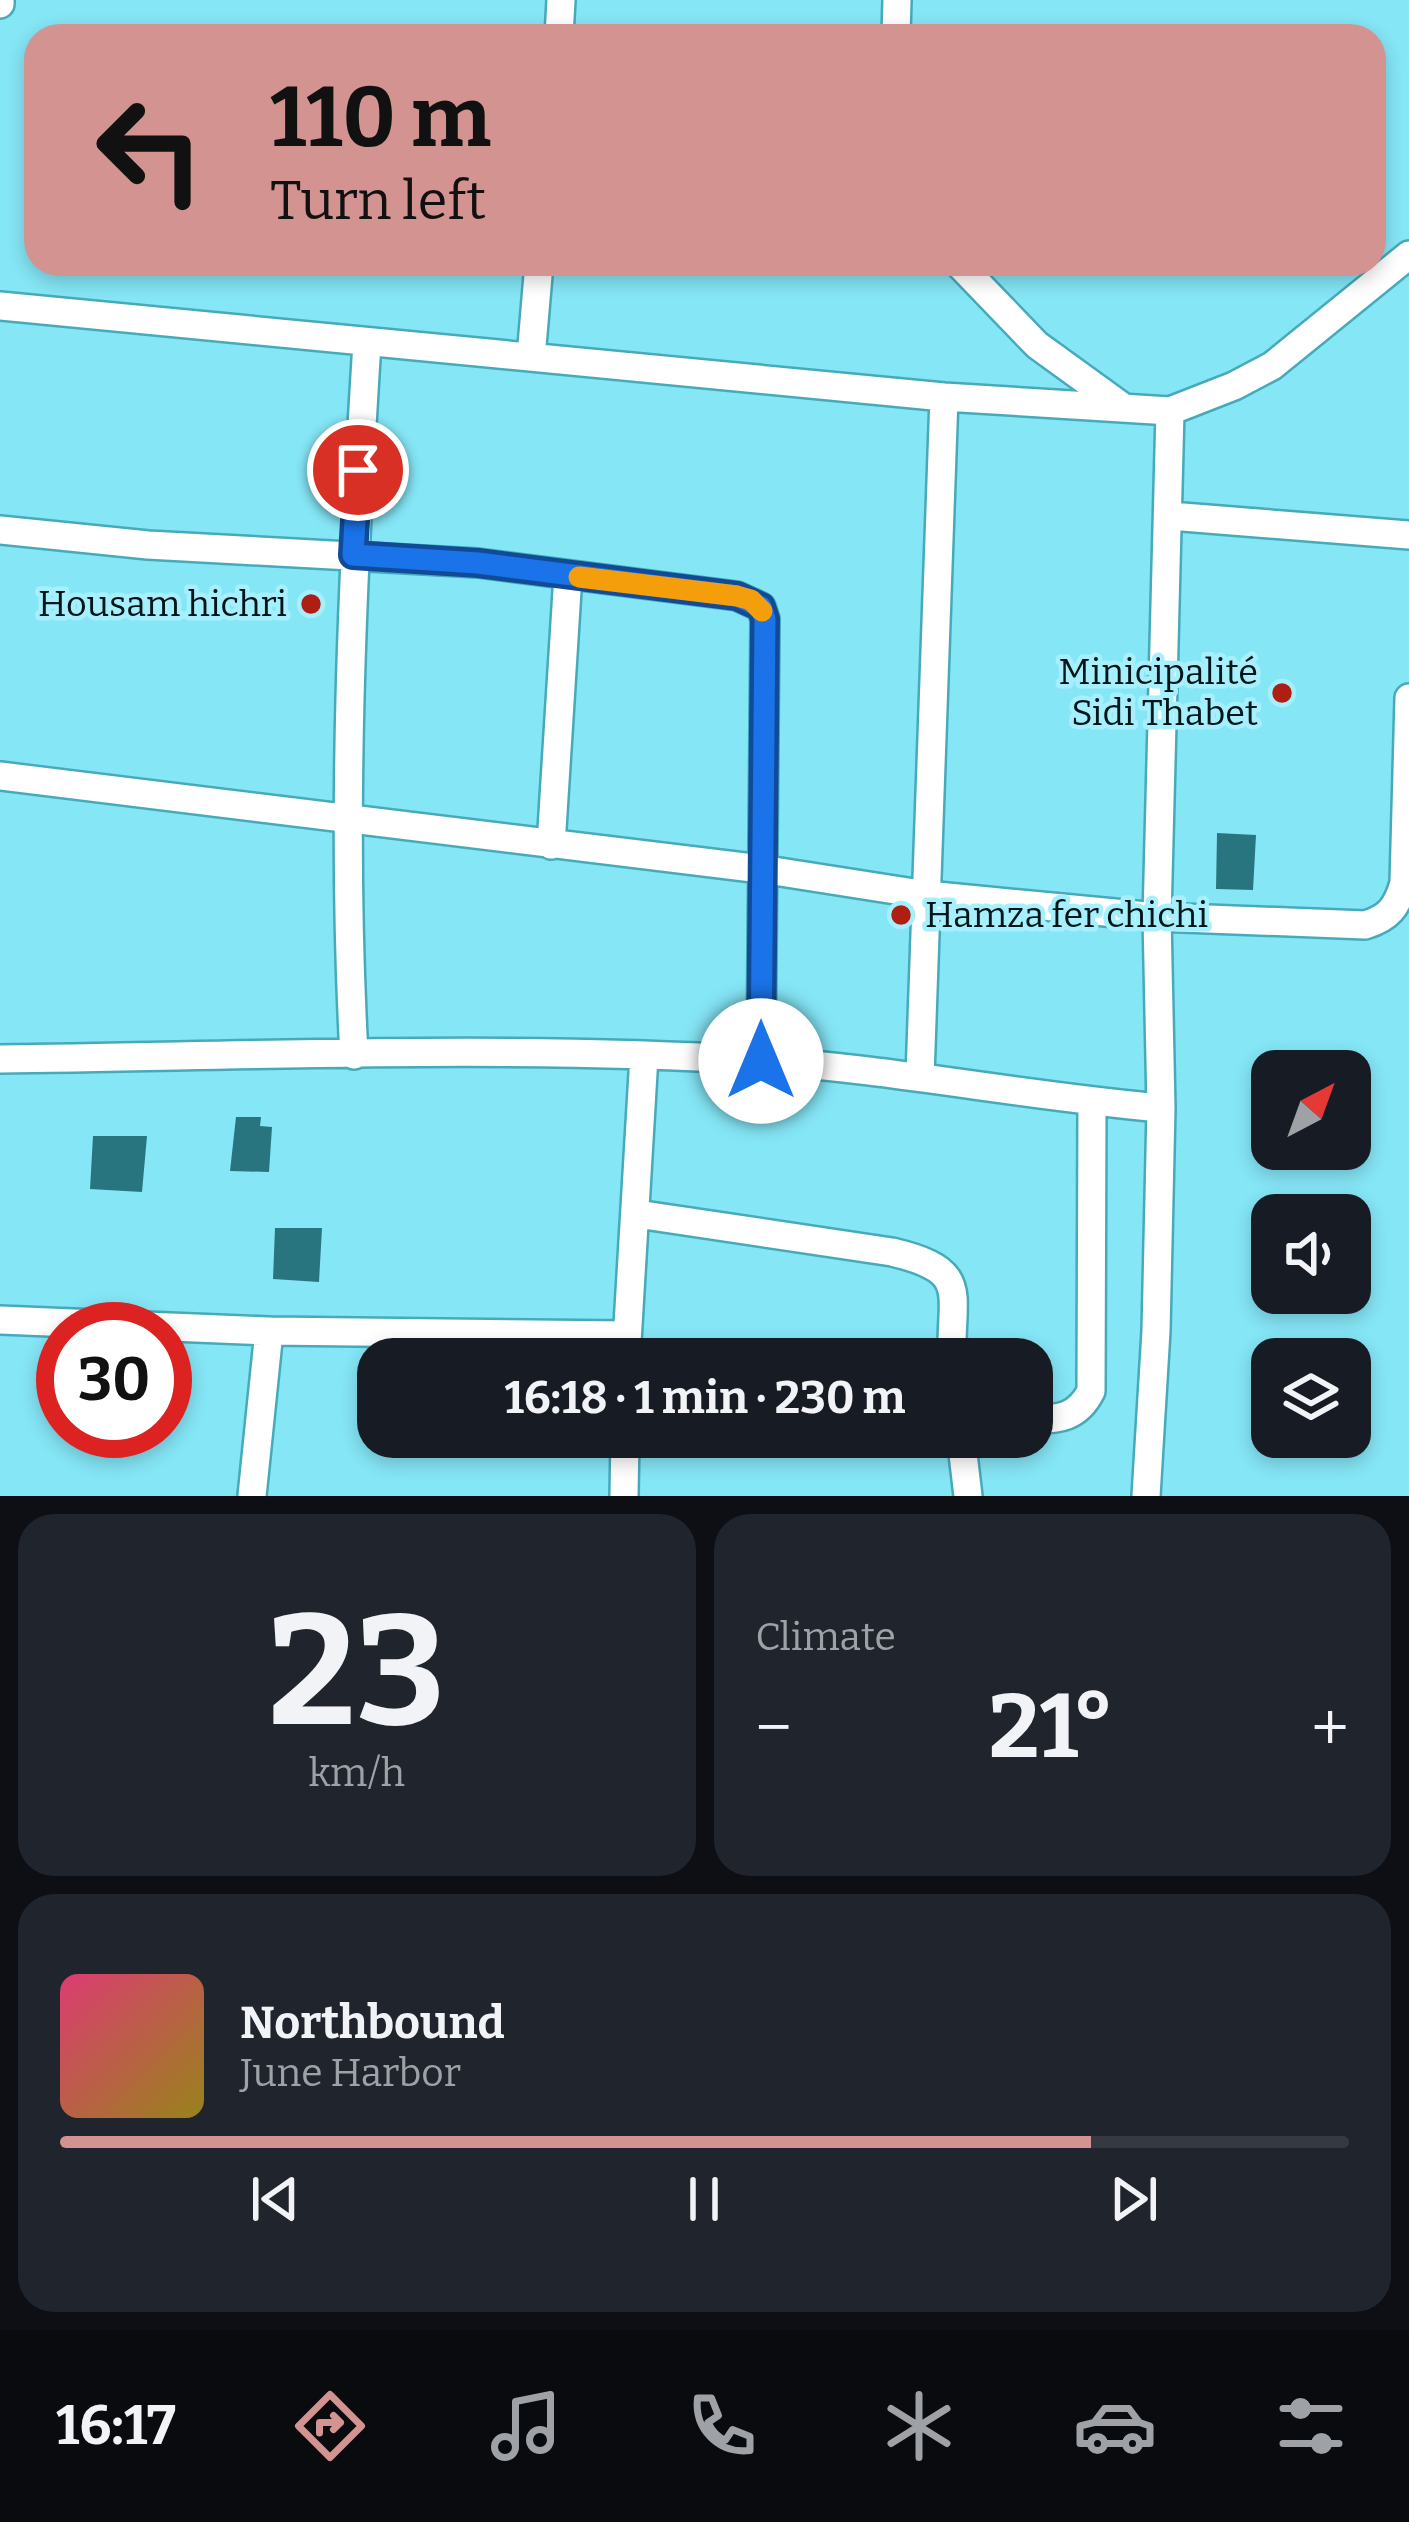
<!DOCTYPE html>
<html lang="en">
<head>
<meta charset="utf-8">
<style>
  :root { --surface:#171b24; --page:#20242c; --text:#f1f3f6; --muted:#9ea1a6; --line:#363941; --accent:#d39390 }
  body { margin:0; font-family:Bitter,serif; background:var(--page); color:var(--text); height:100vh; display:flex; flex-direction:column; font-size:45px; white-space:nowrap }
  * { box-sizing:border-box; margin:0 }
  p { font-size:39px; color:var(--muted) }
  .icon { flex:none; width:66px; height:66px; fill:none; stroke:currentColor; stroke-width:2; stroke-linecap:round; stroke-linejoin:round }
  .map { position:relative; height:1496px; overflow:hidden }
  .panel { display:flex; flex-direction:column; gap:18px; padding:18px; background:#0d0f14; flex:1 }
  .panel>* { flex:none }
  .hud { position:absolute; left:24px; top:24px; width:1362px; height:252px; border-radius:36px; box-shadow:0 6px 18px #0003; background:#d39390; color:#111; overflow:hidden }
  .needle { width:78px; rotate:41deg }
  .tools { position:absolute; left:1251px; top:1050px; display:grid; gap:24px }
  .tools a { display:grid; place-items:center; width:120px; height:120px; border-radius:24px; background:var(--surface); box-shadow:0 6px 18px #0003; font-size:60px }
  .speed { position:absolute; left:36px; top:1302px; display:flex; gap:24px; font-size:60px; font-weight:700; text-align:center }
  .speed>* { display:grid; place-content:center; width:156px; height:156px; border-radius:50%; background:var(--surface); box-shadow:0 6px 18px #0003; line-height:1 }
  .speed .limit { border:18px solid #d22; background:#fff; color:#111 }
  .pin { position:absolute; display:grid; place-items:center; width:102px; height:102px; color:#fff; margin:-51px; border:6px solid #fff; border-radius:50%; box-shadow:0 3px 12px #0007 }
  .me { position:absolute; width:132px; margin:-66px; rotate:0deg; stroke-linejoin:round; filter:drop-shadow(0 0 9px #0008) }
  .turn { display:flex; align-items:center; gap:42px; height:252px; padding:0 48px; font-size:54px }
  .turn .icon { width:156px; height:156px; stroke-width:2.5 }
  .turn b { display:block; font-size:84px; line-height:102px }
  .big { font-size:90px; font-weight:700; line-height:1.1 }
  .panel .card { flex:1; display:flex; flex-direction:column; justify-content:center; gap:18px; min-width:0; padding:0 42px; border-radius:36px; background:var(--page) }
  .panel .dial { align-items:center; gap:0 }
  .dial b { font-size:156px; line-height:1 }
  .song { display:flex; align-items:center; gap:36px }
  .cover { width:144px; height:144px; border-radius:18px; background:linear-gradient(135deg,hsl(340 70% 55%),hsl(50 70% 35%)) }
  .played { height:12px; border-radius:6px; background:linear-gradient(90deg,var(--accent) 80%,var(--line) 80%) }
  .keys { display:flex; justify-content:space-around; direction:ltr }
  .heat { display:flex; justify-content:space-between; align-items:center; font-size:66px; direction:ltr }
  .panel .tiles { flex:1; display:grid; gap:18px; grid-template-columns:1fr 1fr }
  .card:last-child { grid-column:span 2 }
  .trip { position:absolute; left:357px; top:1338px; width:696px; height:120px; border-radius:36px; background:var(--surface); box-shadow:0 6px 18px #0003; font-weight:700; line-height:120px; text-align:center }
  .tab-bar { display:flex; height:192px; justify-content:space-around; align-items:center; background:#090b0e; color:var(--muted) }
  .tab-bar .icon { width:84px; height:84px }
  .tab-bar .selected { color:var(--accent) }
  .tab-bar b { font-size:54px; color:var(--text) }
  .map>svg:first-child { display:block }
  .building { fill:#287580 }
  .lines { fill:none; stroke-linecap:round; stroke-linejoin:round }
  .street-casing { stroke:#47aaba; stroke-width:32 }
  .street { stroke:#fff; stroke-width:27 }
  .route-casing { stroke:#114b97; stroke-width:30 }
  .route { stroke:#1a73e8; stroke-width:21 }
  .slow { stroke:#f59e0b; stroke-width:21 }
  .poi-dot { fill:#ae1e13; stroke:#a6f0fd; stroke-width:4.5 }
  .labels { text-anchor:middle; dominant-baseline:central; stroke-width:9; stroke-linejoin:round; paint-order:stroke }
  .poi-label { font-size:36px; fill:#021518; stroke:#a6f0fd; text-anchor:end }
</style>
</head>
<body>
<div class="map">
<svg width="1409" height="1496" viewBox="0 0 1409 1496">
  <rect width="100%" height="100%" fill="#85e6f6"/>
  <path class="building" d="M1217,833L1256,835L1253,890L1216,889Z
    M236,1117H261L260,1126L272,1127L269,1172L230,1171Z
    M93,1136H147L142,1192L90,1189Z
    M275,1228H322L319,1282L273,1279Z"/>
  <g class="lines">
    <g class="street-casing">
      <path id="street" d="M0,4V0
        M559,36L561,0
        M896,36L897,0
        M959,264L1037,345L1124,408
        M0,306L944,397L1170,411L1234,386L1272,366L1409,255
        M531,357L539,264
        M1170,516L1409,535
        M0,530L148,545L478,563L737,596L761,607L765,619L761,1061
        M0,776L761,869L927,895L1157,917L1365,925C1389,918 1397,907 1404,883L1409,698
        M551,845L568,575
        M354,1055C341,817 352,580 367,343
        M0,1059C251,1056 504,1045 755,1060C891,1069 1025,1096 1161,1108
        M920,1076L944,397
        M637,1214L892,1252C972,1271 950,1292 952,1359
        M0,1320L269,1331L626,1335
        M626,1359L644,1056
        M1032,1419C1059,1420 1078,1417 1091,1391L1092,1102
        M961,1437L968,1496
        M252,1496L269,1331
        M624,1496L625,1437
        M1146,1496L1156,1331L1161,1108L1157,917L1170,411"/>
    </g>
    <use href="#street" class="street"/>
  </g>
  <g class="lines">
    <g class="route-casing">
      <path id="route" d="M358,470L353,555L478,563L737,596L761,607L765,619L761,1061"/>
    </g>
    <use href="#route" class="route"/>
    <path class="slow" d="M579,577L737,596L751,600L762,611"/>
  </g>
  <g class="poi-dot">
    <circle cx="311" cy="604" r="12"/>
    <circle cx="1282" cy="693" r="12"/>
    <circle cx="901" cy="915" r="12"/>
  </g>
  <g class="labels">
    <g class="poi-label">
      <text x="287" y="604">Housam hichri</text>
      <text x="1258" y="672">Minicipalité<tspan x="1258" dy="41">Sidi Thabet</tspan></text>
      <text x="925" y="915" text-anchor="start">Hamza fer chichi</text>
    </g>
  </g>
</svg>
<div class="tools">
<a><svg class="needle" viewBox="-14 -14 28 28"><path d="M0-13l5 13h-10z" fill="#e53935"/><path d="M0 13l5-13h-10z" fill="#9ea1a6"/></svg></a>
<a><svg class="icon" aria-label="sound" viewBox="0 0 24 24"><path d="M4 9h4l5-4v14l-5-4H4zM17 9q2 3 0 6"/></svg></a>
<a><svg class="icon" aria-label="layers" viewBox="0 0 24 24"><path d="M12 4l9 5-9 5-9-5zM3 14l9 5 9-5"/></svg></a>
</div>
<div class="speed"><div class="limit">30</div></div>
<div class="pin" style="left:358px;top:470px;background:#d93025"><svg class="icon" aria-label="arrive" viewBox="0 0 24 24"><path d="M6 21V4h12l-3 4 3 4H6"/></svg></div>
<svg class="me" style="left:761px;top:1061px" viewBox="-20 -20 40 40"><circle r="19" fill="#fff"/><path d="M0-13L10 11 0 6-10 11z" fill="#1a73e8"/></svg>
<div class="trip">16:18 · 1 min · 230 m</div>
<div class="hud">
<div class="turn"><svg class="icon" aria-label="left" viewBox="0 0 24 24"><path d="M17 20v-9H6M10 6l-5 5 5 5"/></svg><div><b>110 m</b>Turn left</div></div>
</div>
</div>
<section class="panel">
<div class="tiles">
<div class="card dial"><b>23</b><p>km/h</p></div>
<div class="card"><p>Climate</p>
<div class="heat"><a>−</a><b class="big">21°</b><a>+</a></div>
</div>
<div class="card">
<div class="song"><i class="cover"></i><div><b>Northbound</b><p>June Harbor</p></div></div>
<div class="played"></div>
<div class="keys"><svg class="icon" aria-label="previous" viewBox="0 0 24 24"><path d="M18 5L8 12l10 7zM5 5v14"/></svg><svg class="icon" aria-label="pause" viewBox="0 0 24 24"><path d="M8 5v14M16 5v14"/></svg><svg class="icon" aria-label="next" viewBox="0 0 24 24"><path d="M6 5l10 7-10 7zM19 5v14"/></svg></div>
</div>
</div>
</section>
<nav class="tab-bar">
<b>16:17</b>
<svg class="icon selected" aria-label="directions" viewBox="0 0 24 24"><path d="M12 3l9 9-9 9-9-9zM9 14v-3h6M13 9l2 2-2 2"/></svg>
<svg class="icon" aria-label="music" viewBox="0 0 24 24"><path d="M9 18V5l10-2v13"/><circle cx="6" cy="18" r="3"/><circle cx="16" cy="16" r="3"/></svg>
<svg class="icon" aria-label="phone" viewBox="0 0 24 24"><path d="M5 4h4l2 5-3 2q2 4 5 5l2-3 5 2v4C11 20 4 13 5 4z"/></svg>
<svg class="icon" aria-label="climate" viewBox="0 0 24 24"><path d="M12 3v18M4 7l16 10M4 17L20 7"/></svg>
<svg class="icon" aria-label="car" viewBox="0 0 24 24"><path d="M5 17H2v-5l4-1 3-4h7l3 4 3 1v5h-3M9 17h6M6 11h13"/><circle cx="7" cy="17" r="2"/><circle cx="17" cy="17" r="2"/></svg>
<svg class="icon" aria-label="filters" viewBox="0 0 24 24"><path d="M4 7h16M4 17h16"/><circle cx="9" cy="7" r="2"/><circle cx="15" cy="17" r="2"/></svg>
</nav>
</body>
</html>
